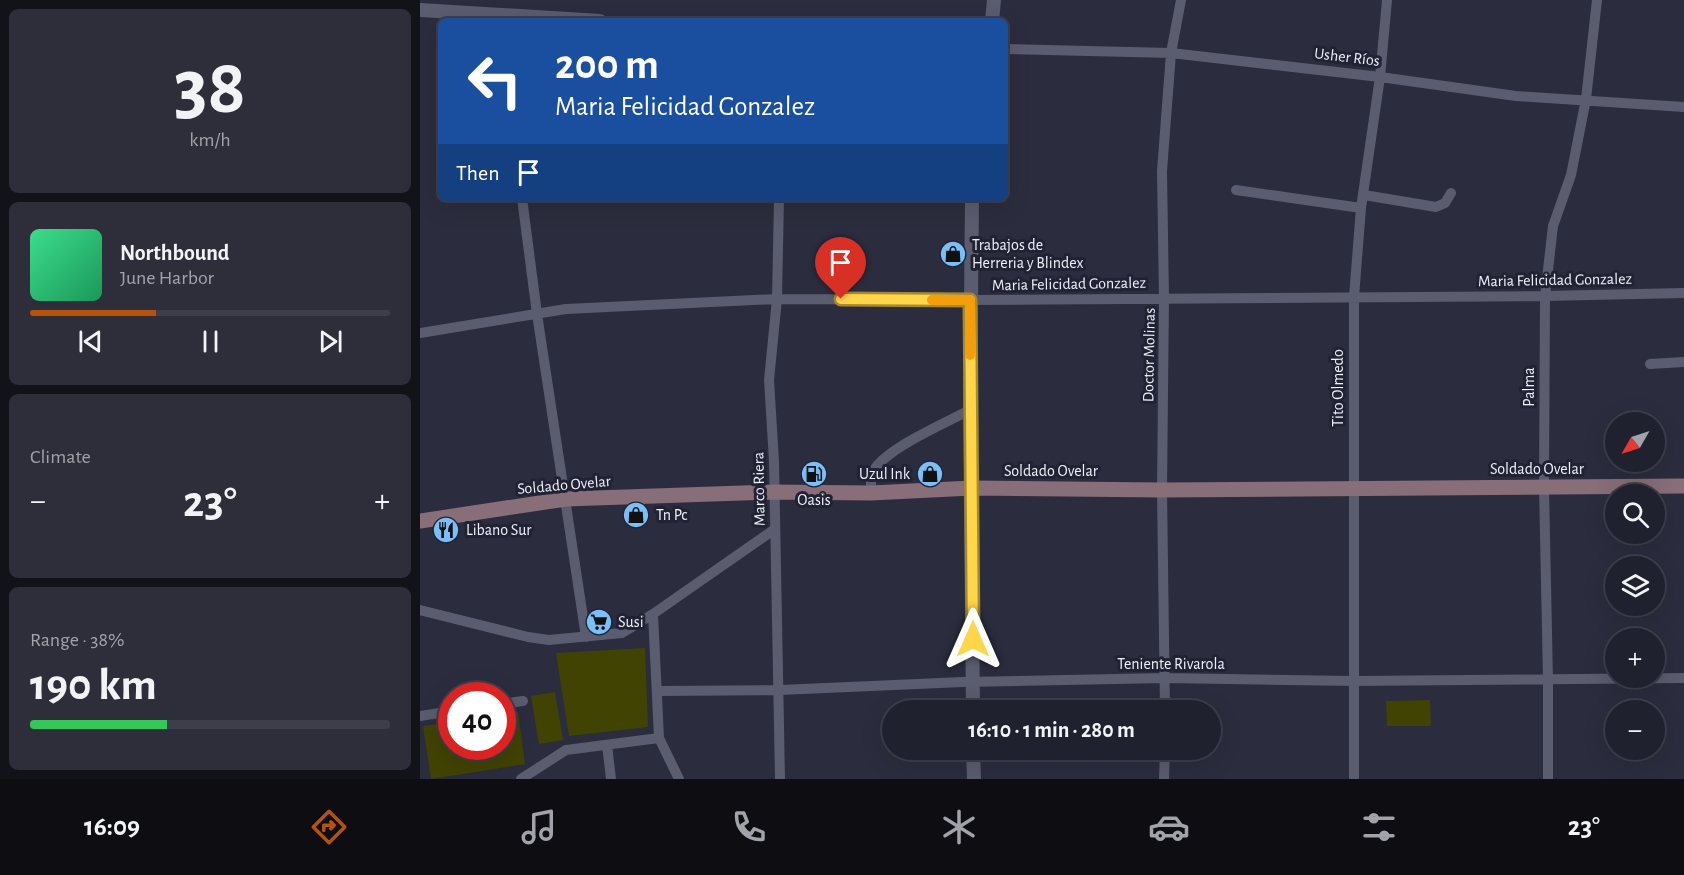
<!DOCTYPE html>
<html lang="en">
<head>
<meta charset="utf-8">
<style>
  :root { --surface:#20212e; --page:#2d2e3a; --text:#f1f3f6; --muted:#a2a3aa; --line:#3d3e4a; --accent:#b45309 }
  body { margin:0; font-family:"Alegreya Sans",sans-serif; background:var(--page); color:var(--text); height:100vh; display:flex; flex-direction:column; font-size:22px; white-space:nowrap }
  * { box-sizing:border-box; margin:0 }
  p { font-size:20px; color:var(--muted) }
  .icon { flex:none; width:33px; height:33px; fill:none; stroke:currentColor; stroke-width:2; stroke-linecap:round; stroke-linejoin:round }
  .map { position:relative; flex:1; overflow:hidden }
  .panel { display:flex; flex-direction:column; gap:9px; padding:9px; background:#121219; width:420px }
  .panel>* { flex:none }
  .hud { position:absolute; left:18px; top:18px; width:570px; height:183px; border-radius:9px; box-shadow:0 6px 24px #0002,0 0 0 2px var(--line); background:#1a4fa0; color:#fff; overflow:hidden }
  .needle { width:39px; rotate:231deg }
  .controls { position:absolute; left:1185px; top:412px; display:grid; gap:12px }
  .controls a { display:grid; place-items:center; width:60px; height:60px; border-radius:50%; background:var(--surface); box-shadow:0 6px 24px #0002,0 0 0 2px var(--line); font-size:30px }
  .speed { position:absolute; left:18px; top:682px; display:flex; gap:12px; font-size:30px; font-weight:700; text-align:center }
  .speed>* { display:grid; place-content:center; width:78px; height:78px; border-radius:50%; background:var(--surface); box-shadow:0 6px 24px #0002,0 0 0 2px var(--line); line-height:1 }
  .speed .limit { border:9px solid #d22; background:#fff; color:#111 }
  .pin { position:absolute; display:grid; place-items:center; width:51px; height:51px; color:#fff; margin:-62px -26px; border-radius:50% 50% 50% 0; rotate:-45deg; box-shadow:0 0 6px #0007 }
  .pin .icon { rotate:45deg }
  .me { position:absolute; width:66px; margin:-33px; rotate:0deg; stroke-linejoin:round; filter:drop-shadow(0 0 4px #0008) }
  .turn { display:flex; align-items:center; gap:21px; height:126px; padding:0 18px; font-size:27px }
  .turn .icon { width:78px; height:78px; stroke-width:2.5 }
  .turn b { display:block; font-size:42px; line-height:51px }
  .then { display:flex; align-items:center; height:57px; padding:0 18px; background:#0003; gap:12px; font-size:22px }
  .big { font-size:45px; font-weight:700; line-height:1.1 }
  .panel .tile { flex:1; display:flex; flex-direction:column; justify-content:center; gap:9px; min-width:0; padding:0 21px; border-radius:9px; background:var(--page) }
  .panel .dial { align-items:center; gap:0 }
  .dial b { font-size:78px; line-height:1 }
  .song { display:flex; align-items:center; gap:18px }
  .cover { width:72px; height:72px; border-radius:9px; background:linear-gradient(135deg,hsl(150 70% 55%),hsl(150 70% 35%)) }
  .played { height:6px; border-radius:3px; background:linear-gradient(90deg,var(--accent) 35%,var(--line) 35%) }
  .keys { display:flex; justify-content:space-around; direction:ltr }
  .heat { display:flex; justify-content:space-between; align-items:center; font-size:33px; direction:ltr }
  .charge { height:9px; border-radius:4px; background:linear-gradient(90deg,#34c759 38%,var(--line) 0) }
  .trip { position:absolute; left:462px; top:700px; width:339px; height:60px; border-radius:30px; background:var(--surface); box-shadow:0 6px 24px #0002,0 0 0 2px var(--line); font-weight:700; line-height:60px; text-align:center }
  .dock { display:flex; height:96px; justify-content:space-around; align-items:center; background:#0d0d12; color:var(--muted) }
  .dock .icon { width:42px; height:42px }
  .dock .current { color:var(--accent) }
  .dock b { font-size:27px; color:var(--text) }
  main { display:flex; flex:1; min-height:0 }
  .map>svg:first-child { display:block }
  .green { fill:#414303 }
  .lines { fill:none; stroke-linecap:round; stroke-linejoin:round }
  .minor { stroke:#5a5c6f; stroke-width:10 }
  .tertiary { stroke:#5a5c6f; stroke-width:14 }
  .secondary { stroke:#876e78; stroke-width:15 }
  .route-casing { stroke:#a68a30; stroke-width:15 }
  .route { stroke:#ffd54a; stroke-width:10 }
  .slow { stroke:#f59e0b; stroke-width:10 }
  .labels { text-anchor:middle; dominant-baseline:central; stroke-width:6; stroke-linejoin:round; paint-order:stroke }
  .street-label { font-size:16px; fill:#eeeffa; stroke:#212233 }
  .poi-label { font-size:16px; fill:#eeeffa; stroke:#212233; text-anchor:start }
</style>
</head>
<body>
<main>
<section class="panel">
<div class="tile dial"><b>38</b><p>km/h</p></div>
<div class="tile">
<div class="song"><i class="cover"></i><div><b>Northbound</b><p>June Harbor</p></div></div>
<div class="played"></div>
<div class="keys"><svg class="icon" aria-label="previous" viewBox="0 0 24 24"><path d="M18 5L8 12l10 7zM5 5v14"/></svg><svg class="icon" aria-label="pause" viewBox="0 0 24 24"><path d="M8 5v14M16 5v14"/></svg><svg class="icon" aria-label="next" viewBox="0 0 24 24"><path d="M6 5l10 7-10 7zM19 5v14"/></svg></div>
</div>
<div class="tile"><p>Climate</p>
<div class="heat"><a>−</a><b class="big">23°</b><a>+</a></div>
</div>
<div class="tile"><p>Range · 38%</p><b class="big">190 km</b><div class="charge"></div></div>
</section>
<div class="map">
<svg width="1264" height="779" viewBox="0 0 1264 779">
  <rect width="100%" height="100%" fill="#2b2c3d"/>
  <path class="green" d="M225,648L228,727L149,736L136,653Z
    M135,692L143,740L119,744L111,696Z
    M1010,700L1011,726H967L966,701Z
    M98,712L105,764L11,779L3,726L31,722L32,747H82L83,714Z"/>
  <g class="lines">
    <path class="minor" d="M585,49L751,53L960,77L1096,96L1264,107
      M816,190L941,208
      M944,195L1016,207L1025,203L1031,193
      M102,198L117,314L166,637
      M359,198L357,299L349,380L354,461L360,779
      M0,333L146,309L357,299L550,300L1125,296L1264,293
      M1230,364L1264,362
      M451,493C451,486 450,476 454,470C467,448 527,422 550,410
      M0,610L108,637L129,640L202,633L233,614L355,529
      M233,614L239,738L259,779
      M237,691L360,690L543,682L745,678L933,681L1264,678
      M82,704L103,701
      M745,711L742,490L744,298L742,171L751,53L761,0
      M0,716L32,711
      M187,745L191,779
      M101,779L146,750L239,738
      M744,779L745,750
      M934,779V297L941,208L960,77L967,0
      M1128,779V680L1124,487L1125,296L1133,226L1151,175L1166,99L1177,0"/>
    <path class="tertiary" d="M0,10L180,21
      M572,21L574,0
      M552,198L550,410L553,711
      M553,750L554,779"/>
    <path class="secondary" d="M0,521L146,499L354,492L451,493L552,488L742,490L1264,486"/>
  </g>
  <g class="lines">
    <g class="route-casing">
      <path id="route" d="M421,299L550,300L553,639"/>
    </g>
    <use href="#route" class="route"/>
    <path class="slow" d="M512,300H550V355"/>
  </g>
  <defs>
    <g id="shop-disc" transform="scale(1.35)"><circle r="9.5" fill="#79bff8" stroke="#212233"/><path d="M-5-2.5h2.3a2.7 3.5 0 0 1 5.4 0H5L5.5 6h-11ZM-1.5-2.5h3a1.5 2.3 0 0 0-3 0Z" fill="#111"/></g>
    <g id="fuel-disc" transform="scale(1.35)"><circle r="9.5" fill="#79bff8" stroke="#212233"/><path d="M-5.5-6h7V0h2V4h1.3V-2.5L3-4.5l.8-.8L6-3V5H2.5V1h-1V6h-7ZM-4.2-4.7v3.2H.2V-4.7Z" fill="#111"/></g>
    <g id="restaurant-disc" transform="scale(1.35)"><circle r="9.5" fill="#79bff8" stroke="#212233"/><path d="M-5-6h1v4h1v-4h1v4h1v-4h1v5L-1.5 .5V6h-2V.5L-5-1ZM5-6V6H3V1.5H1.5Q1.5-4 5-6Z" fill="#111"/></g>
    <g id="supermarket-disc" transform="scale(1.35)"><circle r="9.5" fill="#79bff8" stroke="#212233"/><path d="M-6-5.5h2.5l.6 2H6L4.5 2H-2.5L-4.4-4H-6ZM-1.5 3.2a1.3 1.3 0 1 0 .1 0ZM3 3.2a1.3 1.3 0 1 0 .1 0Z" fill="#111"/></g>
  </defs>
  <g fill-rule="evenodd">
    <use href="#shop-disc" x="533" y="254"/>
    <use href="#fuel-disc" x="394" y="474"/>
    <use href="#shop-disc" x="510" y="474"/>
    <use href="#shop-disc" x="216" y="515"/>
    <use href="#restaurant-disc" x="26" y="530"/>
    <use href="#supermarket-disc" x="179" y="622"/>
  </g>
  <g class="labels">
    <g class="street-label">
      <text transform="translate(927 57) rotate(7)">Usher Ríos</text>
      <text transform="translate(1135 280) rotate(-1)">Maria Felicidad Gonzalez</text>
      <text transform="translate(649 284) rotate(-1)">Maria Felicidad Gonzalez</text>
      <text transform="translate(729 355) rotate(-89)">Doctor Molinas</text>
      <text transform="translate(1109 387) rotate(-90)">Palma</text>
      <text transform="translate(918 388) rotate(-90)">Tito Olmedo</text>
      <text x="1117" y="469">Soldado Ovelar</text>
      <text x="631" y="471">Soldado Ovelar</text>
      <text transform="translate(144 485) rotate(-5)">Soldado Ovelar</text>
      <text transform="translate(339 489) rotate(-91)">Marco Riera</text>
      <text x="751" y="664">Teniente Rivarola</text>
    </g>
    <g class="poi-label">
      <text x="552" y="245">Trabajos de<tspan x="552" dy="18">Herreria y Blindex</tspan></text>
      <text x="490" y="474" text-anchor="end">Uzul Ink</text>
      <text x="394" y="500" text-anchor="middle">Oasis</text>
      <text x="236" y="515">Tn Pc</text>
      <text x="46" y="530">Libano Sur</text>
      <text x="198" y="622">Susi</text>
    </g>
  </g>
</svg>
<div class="controls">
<a><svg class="needle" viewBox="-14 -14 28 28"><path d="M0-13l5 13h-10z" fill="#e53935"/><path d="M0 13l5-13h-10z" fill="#a2a3aa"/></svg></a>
<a><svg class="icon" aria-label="search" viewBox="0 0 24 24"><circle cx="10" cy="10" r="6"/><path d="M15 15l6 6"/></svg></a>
<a><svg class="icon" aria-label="layers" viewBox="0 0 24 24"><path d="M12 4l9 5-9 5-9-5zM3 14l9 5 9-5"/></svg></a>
<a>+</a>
<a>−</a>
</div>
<div class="speed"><div class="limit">40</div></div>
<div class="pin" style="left:421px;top:299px;background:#d93025"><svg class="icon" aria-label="arrive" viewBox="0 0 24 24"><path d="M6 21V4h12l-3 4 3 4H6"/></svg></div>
<svg class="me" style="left:553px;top:639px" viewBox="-20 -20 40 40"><path d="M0-17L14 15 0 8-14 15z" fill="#ffd54a" stroke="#fff" stroke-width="4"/></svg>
<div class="trip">16:10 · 1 min · 280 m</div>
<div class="hud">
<div class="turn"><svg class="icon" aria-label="left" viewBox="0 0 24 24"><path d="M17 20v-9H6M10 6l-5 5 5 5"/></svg><div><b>200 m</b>Maria Felicidad Gonzalez</div></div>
<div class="then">Then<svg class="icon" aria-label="arrive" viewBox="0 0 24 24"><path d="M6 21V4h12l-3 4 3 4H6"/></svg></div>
</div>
</div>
</main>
<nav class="dock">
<b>16:09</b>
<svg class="icon current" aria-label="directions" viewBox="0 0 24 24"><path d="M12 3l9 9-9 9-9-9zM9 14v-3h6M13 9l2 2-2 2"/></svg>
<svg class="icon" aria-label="music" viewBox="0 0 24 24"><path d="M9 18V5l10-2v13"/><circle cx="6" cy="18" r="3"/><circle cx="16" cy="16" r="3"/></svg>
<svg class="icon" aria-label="phone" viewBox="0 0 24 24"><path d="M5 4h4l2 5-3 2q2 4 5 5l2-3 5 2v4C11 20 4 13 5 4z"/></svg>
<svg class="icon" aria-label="climate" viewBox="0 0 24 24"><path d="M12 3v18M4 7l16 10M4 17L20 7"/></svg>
<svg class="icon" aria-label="car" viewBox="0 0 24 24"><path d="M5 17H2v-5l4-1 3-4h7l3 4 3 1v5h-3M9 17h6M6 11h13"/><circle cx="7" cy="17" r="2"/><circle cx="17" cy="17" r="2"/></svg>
<svg class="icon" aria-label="filters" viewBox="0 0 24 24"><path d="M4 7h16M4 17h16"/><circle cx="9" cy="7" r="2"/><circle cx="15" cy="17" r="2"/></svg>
<b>23°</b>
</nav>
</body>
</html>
